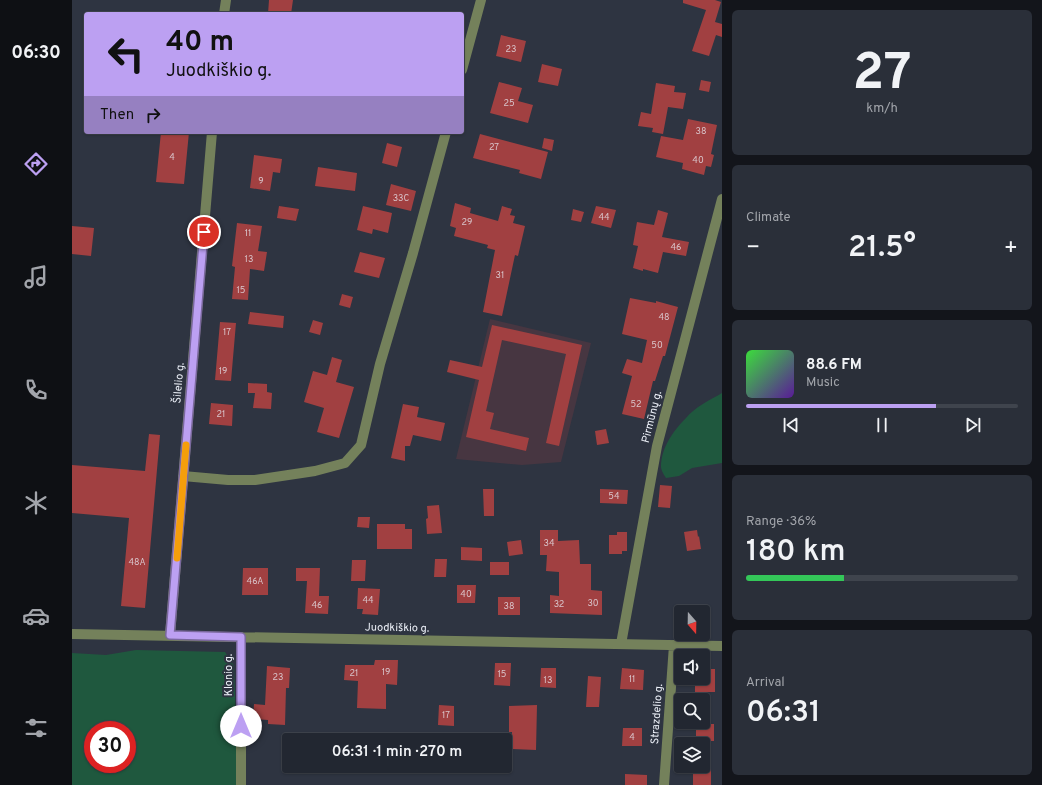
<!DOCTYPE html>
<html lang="en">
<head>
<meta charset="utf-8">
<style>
  :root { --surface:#222731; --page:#2a2f39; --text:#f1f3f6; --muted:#a2a5ab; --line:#3f444d; --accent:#bca0f2 }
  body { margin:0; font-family:Overpass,sans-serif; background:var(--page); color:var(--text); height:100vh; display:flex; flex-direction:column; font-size:15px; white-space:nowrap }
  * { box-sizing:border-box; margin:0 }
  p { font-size:13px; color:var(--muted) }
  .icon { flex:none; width:22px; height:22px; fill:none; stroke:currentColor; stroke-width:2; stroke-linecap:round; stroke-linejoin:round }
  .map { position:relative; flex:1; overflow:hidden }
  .sheet { display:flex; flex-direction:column; gap:10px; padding:10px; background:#13151b; width:320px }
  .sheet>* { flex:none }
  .top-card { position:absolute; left:12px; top:12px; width:380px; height:122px; border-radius:4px; box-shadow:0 1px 3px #0004,0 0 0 1px var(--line); background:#bca0f2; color:#111; overflow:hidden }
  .needle { width:26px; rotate:160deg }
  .controls { position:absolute; left:602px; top:605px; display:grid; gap:8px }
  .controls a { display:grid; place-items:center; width:36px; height:36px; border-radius:4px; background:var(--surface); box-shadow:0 1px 3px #0004,0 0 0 1px var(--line); font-size:20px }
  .speed { position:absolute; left:12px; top:721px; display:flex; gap:8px; font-size:20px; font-weight:700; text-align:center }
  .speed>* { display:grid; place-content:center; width:52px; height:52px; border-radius:50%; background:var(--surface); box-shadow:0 1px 3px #0004,0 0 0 1px var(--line); line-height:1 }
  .speed .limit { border:6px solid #d22; background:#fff; color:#111 }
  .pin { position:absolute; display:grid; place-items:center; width:34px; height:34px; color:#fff; margin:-17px; border:2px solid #fff; border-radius:50%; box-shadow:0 1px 4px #0007 }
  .me { position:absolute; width:44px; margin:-22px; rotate:0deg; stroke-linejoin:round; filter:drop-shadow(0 0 3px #0008) }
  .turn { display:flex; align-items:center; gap:14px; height:84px; padding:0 16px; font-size:18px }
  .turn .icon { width:52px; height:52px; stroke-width:2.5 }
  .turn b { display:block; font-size:28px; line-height:34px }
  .then { display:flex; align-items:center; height:38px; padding:0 16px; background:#0003; gap:8px; font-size:15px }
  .big { font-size:30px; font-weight:600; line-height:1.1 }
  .sheet .card { flex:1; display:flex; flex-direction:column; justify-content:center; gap:6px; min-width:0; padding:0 14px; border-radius:6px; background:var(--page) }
  .sheet .dial { align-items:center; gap:0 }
  .dial b { font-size:52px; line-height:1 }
  .song { display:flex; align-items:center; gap:12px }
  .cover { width:48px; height:48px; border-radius:6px; background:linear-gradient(135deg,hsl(120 70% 55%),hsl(270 70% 35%)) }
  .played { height:4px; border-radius:2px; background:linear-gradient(90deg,var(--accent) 70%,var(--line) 70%) }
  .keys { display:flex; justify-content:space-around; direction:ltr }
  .heat { display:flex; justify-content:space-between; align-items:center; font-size:22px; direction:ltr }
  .charge { height:6px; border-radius:3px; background:linear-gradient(90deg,#34c759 36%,var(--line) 0) }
  .trip { position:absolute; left:210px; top:733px; width:230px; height:40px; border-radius:4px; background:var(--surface); box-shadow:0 1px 3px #0004,0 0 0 1px var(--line); font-weight:600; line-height:40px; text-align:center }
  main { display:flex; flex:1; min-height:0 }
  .tab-bar { display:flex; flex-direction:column; width:72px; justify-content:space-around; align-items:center; background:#0e1014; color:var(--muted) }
  .tab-bar .icon { width:28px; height:28px }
  .tab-bar .active { color:var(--accent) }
  .tab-bar b { font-size:18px; color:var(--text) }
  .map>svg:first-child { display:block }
  .industrial { fill:#473641 }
  .green { fill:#1f583e; fill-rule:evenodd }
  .building { fill:#a14041 }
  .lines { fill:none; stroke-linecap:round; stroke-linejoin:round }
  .minor { stroke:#74815b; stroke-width:10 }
  .route-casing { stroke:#7a689d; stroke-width:10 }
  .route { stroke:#bca0f2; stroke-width:7 }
  .slow { stroke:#f59e0b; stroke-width:7 }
  .labels { text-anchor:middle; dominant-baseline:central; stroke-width:4; stroke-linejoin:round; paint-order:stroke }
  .number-label { font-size:9px; fill:#d9c4ca }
  .street-label { font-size:11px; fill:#ecf0f8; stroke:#2e3441 }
</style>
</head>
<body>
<main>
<nav class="tab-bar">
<b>06:30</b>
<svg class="icon active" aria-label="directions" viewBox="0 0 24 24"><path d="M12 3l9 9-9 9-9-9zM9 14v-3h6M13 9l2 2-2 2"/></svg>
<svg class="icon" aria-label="music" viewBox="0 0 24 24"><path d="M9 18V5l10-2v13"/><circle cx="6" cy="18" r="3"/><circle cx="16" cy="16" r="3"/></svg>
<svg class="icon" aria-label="phone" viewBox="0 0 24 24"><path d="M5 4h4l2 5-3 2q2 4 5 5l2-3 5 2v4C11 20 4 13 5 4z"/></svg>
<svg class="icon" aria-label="climate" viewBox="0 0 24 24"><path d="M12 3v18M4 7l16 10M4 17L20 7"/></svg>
<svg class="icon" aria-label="car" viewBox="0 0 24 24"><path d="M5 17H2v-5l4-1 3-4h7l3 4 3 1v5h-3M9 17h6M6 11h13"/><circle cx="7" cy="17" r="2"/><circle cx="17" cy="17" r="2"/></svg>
<svg class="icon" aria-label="filters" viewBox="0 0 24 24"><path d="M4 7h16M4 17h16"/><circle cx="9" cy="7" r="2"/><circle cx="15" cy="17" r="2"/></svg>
</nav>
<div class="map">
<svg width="650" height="785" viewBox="0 0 650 785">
  <rect width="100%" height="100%" fill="#2e3441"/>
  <path class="industrial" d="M418,319L519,343L489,462L450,465L384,459Z"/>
  <path class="green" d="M650,393V463L620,468L607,476L594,478C592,475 589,470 589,467C589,448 601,431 614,418C623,407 638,400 650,393Z
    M64,650L153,652L162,666L166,785H0V653L34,655ZM21,730H55V764H21Z"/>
  <path class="building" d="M197,0H221L219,14H196Z
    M611,0H643L649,2L643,22L650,24V37L644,35L637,56L620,51L634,10L611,3Z
    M429,35L454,41L449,62L424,56Z
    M470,64L490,69L486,86L466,82Z
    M629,80L639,82L637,92L627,90Z
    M427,82L450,88L446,101L461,105L456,123L418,113Z
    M584,83L603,86L602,92L614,93L611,109L596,107L591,134L580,132L581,128L566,126L569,112L579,114Z
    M616,119L645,125L639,154L642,155L639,167L634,166L632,175L610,169L611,163L584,157L589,136L611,140Z
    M89,132H117L112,184L84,182Z
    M408,134L476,152L469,179L447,173L448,170L401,158Z
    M472,138L482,140L480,151L470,148Z
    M315,143L330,147L325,167L310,163Z
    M182,155L210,159L208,173L201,172L198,191L178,188Z
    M246,167L285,173L283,191L243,186Z
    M319,184L344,191L339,211L314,205Z
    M383,203L399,208L398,213L426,221L430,206L440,209L438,215L443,216L441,223L453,226L446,256L443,255L430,316L411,312L423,250L415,248L416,245L382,236L384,228L378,226Z
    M207,206L227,209L224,221L205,218Z
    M291,206L320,213L316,233L301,229L300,234L285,230Z
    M524,206L544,210L539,228L519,223Z
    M501,209L512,212L509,222L499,220Z
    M586,210L596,213L590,237L617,242L614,256L591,252L586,273L571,269V271L561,268L566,246L561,245L565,222L582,225Z
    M165,223L190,226L186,251L195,252L192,271L178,269L176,300L160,299L163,267L160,266Z
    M0,226L22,228L19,256L0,254Z
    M288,252L313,258L307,278L282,272Z
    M270,294L281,297L278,308L267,305Z
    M558,298L584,303V301L606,307L593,356H591L583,381H581L572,419L550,414L560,376L550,373L555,359L570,363L575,340L550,334Z
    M178,312L212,316L211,328L176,324Z
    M241,320L251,323L248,335L237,332Z
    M148,322L164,323L159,381L143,380Z
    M420,325L510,345L487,446L474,443L494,354L430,340L414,411L422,413L418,429L457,438L454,451L394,437L407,380L375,372L378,360L410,367Z
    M260,357L270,360L264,382L282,387L267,438L245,432L252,408L232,402L241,371L255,375Z
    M176,383L195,384V392L200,393L199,409L181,408L183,393H176Z
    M139,403L161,405L160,426L137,424Z
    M331,404L347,407L345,417L373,423L369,441L341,435L338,446H333V461L319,458Z
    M534,429L537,443L525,445L523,431Z
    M77,434L88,435L73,608L49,606L57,518L0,513V465L73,471Z
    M588,485L600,486L598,508L586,507Z
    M411,489H422V516H412Z
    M528,489L556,490L555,504L528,503Z
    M367,505L370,533L355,534L354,519L356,518L355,506Z
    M286,517H298L297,528L285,527Z
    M305,524H333V529H340V549H305Z
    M468,530H486V541L507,540L508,564H519V590L530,591V615L478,613V595L487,596V572L474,571L475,555H468Z
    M625,530L626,537L627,536L629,549L615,551L612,532Z
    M545,532H555V551H550V554H537V535H545Z
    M449,540L451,554L437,556L435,542Z
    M389,547L410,548V561L389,560Z
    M363,559H375L374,577H362Z
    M280,560H294L293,581H279Z
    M418,562H437V575H418Z
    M171,568H196V595H170Z
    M224,568H248L247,596H257L256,614L233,613L235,581H224Z
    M385,585H404L403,603H385Z
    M286,588L308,589L306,615L290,614L291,609H285Z
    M426,597H448V615H426Z
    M303,660H326L325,685L314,684V709L285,708L286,681L272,680L273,665H302Z
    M423,663H439L438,686L422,685Z
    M195,666L218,668L217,688H214L213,725L196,724V720L181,719L182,704L193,705Z
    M469,668H484V688L468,687Z
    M550,668L572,670L571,690L548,689Z
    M631,669H643V692H623V678H631Z
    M516,676L529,677L527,707H514Z
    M367,705L382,706V726L366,725Z
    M465,705L464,750L440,749V732H437V706Z
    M624,724H642V741H624Z
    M551,728H570V746H550Z
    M621,769H639V785H621Z
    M553,774L575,775V785H553Z"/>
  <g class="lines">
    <path class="minor" d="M152,14L154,0
      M390,70L409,0
      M111,476L156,480H183L243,471L273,463L289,445L308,364L341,253L374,132
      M0,634L650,646
      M98,635L140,132
      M169,637V785
      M549,644L585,446L650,199
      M592,785L602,645"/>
  </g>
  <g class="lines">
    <g class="route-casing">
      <path id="route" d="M132,232L98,635L169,637V726"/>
    </g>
    <use href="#route" class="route"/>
    <path class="slow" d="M105,558L114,445"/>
  </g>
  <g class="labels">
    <g class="number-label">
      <text x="439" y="49">23</text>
      <text x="437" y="103">25</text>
      <text x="629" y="131">38</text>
      <text x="422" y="147">27</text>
      <text x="100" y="157">4</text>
      <text x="626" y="160">40</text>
      <text x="189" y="181">9</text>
      <text x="329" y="198">33C</text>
      <text x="532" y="217">44</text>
      <text x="395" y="222">29</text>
      <text x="176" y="233">11</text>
      <text x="604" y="247">46</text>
      <text x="177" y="259">13</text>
      <text x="428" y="275">31</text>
      <text x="169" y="290">15</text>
      <text x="592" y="317">48</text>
      <text x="155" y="332">17</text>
      <text x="585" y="345">50</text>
      <text x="151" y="371">19</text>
      <text x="564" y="404">52</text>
      <text x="149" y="414">21</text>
      <text x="542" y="496">54</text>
      <text x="477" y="543">34</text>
      <text x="65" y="562">48A</text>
      <text x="183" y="581">46A</text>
      <text x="394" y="594">40</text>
      <text x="296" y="600">44</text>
      <text x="521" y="603">30</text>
      <text x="487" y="604">32</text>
      <text x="245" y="605">46</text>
      <text x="437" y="606">38</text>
      <text x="314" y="672">19</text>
      <text x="282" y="673">21</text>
      <text x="430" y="674">15</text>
      <text x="206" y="677">23</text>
      <text x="560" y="679">11</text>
      <text x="476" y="680">13</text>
      <text x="374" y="715">17</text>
      <text x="560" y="737">4</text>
    </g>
    <g class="street-label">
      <text transform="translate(107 383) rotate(-85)">Šilelio g.</text>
      <text transform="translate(580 417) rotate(-76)">Pirmūnų g.</text>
      <text transform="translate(325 628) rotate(1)">Juodkiškio g.</text>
      <text transform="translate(157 675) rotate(-90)">Klonio g.</text>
      <text transform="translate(585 714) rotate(-86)">Strazdelio g.</text>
    </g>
  </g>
</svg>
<div class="controls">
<a><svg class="needle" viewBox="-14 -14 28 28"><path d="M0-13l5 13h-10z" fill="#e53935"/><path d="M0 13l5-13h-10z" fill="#a2a5ab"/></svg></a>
<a><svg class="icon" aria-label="sound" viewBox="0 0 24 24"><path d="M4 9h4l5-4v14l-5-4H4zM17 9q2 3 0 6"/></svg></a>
<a><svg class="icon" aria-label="search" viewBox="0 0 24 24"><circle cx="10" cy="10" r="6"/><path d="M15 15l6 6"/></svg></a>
<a><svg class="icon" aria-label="layers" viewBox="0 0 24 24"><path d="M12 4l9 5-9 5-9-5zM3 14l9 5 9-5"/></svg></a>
</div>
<div class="speed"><div class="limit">30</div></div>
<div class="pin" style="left:132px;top:232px;background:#d93025"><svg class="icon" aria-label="arrive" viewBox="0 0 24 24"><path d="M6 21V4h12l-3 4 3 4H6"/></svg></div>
<svg class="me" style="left:169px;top:726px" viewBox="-20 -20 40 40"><circle r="19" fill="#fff"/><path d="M0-13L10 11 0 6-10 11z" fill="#bca0f2"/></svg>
<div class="trip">06:31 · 1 min · 270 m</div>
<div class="top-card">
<div class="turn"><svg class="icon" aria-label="left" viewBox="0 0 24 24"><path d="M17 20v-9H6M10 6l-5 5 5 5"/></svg><div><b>40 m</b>Juodkiškio g.</div></div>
<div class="then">Then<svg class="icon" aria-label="right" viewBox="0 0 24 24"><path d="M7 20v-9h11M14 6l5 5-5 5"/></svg></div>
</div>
</div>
<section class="sheet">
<div class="card dial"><b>27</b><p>km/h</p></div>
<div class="card"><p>Climate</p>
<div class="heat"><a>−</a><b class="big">21.5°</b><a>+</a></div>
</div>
<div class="card">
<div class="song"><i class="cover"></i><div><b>88.6 FM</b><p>Music</p></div></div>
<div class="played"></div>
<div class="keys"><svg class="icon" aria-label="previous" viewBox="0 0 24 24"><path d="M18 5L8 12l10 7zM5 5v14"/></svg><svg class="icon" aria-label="pause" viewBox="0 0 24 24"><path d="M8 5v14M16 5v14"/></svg><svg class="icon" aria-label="next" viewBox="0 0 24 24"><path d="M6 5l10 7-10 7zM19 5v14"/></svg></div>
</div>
<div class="card"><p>Range · 36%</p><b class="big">180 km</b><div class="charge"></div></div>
<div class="card"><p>Arrival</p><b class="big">06:31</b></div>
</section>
</main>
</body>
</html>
